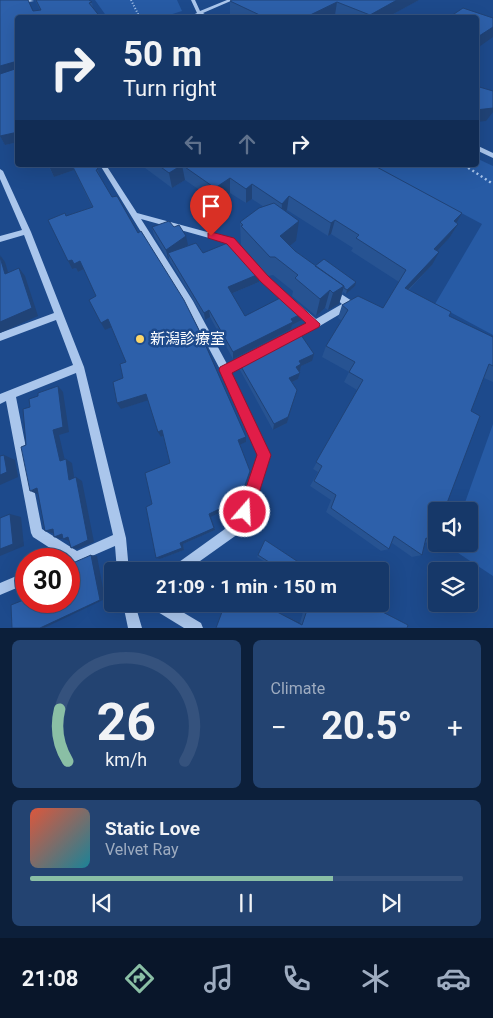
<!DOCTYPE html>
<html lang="en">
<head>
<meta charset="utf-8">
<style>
  :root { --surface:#163869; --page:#234371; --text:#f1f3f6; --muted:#9eacc0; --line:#35527d; --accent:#8abfa5 }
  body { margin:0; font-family:Roboto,"Noto Sans JP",sans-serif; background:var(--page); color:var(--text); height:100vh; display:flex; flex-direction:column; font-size:19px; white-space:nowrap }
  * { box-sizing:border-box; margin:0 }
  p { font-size:16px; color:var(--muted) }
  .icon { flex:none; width:28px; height:28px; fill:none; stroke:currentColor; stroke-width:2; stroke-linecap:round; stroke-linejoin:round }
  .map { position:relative; height:628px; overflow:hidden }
  .drawer { display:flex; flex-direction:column; gap:12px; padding:12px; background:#0c1f3a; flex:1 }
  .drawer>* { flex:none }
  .banner { position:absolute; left:15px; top:15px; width:464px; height:152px; border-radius:5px; box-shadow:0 5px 20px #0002,0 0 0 1px var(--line); background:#163869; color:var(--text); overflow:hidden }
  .fabs { position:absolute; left:428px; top:502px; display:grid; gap:10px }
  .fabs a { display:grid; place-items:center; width:50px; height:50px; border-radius:5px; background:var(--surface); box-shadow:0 5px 20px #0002,0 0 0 1px var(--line); font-size:25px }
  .speed { position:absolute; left:15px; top:548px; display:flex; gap:10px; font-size:25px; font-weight:700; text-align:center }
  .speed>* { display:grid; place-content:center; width:65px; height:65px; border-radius:50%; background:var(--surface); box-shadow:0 5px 20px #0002,0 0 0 1px var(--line); line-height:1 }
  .speed .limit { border:8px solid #d22; background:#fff; color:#111 }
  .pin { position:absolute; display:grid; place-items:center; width:42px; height:42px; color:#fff; margin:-51px -21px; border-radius:50% 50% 50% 0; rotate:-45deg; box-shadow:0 0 5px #0007 }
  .pin .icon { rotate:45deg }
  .me { position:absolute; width:55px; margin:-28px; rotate:19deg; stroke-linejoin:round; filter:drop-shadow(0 0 4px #0008) }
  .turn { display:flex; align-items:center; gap:18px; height:105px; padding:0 25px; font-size:22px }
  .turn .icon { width:65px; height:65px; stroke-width:2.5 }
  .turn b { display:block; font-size:35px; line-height:42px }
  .lanes { display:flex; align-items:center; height:48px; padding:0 25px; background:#0003; justify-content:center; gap:25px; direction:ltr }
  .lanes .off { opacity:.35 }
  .big { font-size:38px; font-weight:700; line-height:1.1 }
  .drawer .card { flex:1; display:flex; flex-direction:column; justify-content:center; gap:8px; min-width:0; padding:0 18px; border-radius:8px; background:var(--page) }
  .drawer .dial { align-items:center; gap:0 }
  .dial svg { height:130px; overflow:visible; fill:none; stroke:var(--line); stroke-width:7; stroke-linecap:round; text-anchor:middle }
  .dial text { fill:var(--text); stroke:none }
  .song { display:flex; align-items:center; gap:15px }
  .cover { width:60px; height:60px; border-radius:8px; background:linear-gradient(135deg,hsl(10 70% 55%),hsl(190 70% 35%)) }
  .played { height:5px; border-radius:2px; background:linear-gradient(90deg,var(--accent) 70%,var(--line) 70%) }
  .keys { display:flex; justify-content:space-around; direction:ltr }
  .heat { display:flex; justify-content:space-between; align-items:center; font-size:28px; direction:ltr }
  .drawer .tiles { flex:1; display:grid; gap:12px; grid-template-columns:1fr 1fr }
  .card:last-child { grid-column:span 2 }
  .trip { position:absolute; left:104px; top:562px; width:285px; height:50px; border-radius:5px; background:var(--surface); box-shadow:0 5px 20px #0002,0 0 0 1px var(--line); font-weight:700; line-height:50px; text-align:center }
  .menu { display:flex; height:80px; justify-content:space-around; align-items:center; background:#09162a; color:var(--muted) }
  .menu .icon { width:35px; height:35px }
  .menu .on { color:var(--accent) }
  .menu b { font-size:22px; color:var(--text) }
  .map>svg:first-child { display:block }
  .green { fill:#275ba5 }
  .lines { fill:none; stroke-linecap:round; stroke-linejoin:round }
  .path-far1 { stroke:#aac6ec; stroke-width:2; stroke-dasharray:1 2; stroke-linecap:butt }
  .path { stroke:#aac6ec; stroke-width:2.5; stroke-dasharray:2 3; stroke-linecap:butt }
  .minor { fill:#aac6ec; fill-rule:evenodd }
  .wall { fill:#275392 }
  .shaded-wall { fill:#204377 }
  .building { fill:#2d60aa; stroke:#204377 }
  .route { fill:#e11d48; stroke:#92132f }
  .poi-dot { fill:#fcd669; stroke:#1d4a8c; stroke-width:2 }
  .labels { text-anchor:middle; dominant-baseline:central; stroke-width:5; stroke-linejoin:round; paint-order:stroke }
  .poi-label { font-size:15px; fill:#fff; stroke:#1d4a8c; text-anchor:start }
</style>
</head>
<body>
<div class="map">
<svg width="493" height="628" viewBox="0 0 493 628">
  <rect width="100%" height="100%" fill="#1d4a8c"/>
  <path class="green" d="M95,0H177L182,11L163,17H107Z
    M476,158L493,166V335L435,304L482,224L371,165H476Z
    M493,424V576L449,547L450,544H469V511H462Z"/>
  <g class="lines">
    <path class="path-far1" d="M131,0L140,18"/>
    <path class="path" d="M464,165L493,184"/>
    <path class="minor" d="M30,0L34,1L0,7V5Z
      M191,0H195L200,11L227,0H233L203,13L211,18H204L199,15L193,18H186L197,13Z
      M476,145L493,153V158L476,150Z
      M100,165H106L137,213L233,239L267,277L316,319L342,304L328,292L329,290H335L352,301L353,304L352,307L318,327L231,372L269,455L245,529L186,571H159L161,567L179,562L236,521L259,455L222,373L187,307ZM141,219L227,243L261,281L308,323L227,364L193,301Z
      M0,169L3,171L31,232L84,367L126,538L129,571H117L115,546L69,566V559H63L64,557L33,537L31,533L6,401L0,404V394L73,365L56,320L0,341V333L54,313L24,235L0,242V236L22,230L0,179ZM76,373L113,535L77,551L42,529L16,397Z
      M26,572V584L0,595V583Z
      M123,604H135L142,628H128Z
      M152,604H169L201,623L203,628H184L153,609Z"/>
  </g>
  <path class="wall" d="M0,0L33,11L40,10L35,0H89L92,2L93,8L18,18V142L5,145L0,136Z
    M419,0L386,18H340L335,15L331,18H237L230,14V1Z
    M48,165H96L101,178L246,442L240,444L250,474L240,502L211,517L215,530L183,544L184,550L160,559L152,504L170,463L163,436L161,437L148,400L121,409L123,378L126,362L111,327L105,330L96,296L84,269L78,272L76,268L72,269L68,261L66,216L92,207L74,170L54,177Z
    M141,165H373L458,224L450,237L437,251L432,265L409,290L449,316L493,337V382L484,378L471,411L433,541L425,543L422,555L412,557L392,543L389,549L381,551L326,512L331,500L310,486L318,472L313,469L357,390L344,382L349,372L322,357L326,346L342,321L338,318L342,305L383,308L399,282L351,251L353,248L331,234L328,236L287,210L286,212L296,241L289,246L295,251L315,266L355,286L346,294L343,292L339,304L328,310L325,308L316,316L292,296L293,291L273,275L268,276L241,245L240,222L264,207L252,199L246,203L230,193L217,202L185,180L172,188Z
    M152,227H174L188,245L185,247L259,274V282L231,294L245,316L303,313L302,320L292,325L291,329L233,359L210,317L205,320L170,261L169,258L168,259L154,236Z
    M312,361L301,366L300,371H299L300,373L298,379L292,382L297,390L287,423L273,430L240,370L239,363Z
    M265,540L309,569L313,571H280L257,557Z
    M225,604H232L239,608L240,604H263L300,623L305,604H367L408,625L216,628Z"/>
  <path class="shaded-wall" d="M397,0H419L386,18H369L370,15Z
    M337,2L335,15L331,18H304Z
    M493,27V37L476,49V38Z
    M14,62L17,70L0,76V66Z
    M493,107V112L486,121L476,122V110Z
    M16,132L18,136V142L5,145L0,136Z
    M58,165H72L74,170L54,177L50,168Z
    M182,165L185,180L172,188L169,173Z
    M230,178V193L217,202L215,188Z
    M252,184V199L246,203V189Z
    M289,196L287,210L281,218L282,204Z
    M462,213L454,227V221Z
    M335,220L331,234L328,236L331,223Z
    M299,221L296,241L278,255L280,236Z
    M458,224L450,237L427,262L434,249Z
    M186,236L188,245L170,257L168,253L169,258L168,259L166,250Z
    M439,252L432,265L398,300L405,288Z
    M0,255L5,262L11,282L5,274Z
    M72,260L80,261L84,269L78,272L76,268L72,269L68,261Z
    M19,268L25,276L38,316L0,333V322Z
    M259,274V282L228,295V287Z
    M356,282L355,286L346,294L347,290Z
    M344,286L339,304L328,310L333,293Z
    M330,290L325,308L316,316L320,299Z
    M209,310L210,317L205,320L204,313Z
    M303,313L302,320L292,325L291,329L233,359V352Z
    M108,319L112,327L105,330L101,323Z
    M314,354L312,361L301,366L300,371L295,373L296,367L299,361Z
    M300,373L298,379L288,384L289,378Z
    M58,386L63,392L69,432L59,435L66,465L60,461L53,430Z
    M297,390L287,423L273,430L274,424Z
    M146,394L149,400L121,409L117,403Z
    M162,430L164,435L161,437L158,432Z
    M246,437V442L239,445L238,440Z
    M4,455L15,460L18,477L0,485V475Z
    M66,459L72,463L75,483L69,480Z
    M250,471V474L240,502L211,517L215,530L183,544L184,550L160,559L156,558L180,543L209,514Z
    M76,477L82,481L94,542L77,549L71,548Z
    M37,488L44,491L37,494L30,491Z
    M10,514L21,517L24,546L0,556V549Z
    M53,529L60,531L52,533L45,531Z
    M62,534L68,536L61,539L54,537Z
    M68,537L69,541L63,539Z
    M91,555L97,556L105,599L44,628H40Z
    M229,604H232L239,608V609Z
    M262,604L300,623L302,625Z"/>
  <path class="building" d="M0,0H28L33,11L41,10L36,0H89L92,2L89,3L101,18H18V132L0,136V74L15,69L16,63L14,62L0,66Z
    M232,0H397L370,15L337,2L304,18H266L230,1Z
    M463,8L493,18V27L476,38V18H448Z
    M476,86L493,91V108L476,110Z
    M48,165H58L50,168Z
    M72,165H95L98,169L96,170L112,197L117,196L138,233L141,231L184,300L198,328L246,437L238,440L250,471L240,499L209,514L214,528L180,543L182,548L156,558L146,507L152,504L145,473L170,463L162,430L158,432L146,394L117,403L113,382L123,378L120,364L126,362L108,319L101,323L89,300L96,296L80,261L74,264L72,260L68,261L48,220L65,213L66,216L93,207Z
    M158,165H373L462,213L454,221L458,224L434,249L439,252L405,288L451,312L449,316L493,337V366L489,364L471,411L480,416L444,511H436V532L433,541L426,538L422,555L394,536L389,549L331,508L336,495L314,481L322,466L316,462L363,380L349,372L355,362L326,346L348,310L342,305L358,296L383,308L406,270L356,238L359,235L335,220L331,223L289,196L282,204L252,184L246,189L230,178L215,188L182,165L169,173Z
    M274,203L299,221L280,236L295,251L344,286L333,293L330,290L320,299L295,278L298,275L275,257H270L241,226L243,225L240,222L259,208Z
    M169,221L174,227L179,225L186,236L166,250L152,227Z
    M230,242L259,274L228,287L245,316L284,296L303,313L291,319L293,322L233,352L209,310L204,313L168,253L196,243L203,253Z
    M0,257L5,274L19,268L32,308L0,322Z
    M324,259L356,282L347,290L344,288V286L315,266Z
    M299,332L314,354L299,361L301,364L296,367L300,373L289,378L297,390L288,417L274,424L239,363Z
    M58,386L63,427L53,430L60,461L66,459L69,480L76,477L88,540L71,548L68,537L63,539L62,534L54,537L53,529L45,531L37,488L30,491L21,447L26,445L23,409L30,407L29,399L38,396V393Z
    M4,455L7,472L0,475V456Z
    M10,514L13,544L0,549V518Z
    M265,540L309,569L313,571H283L258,555Z
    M91,555L100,600L40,628H12L11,605L26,599V601H69V573L76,570L75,562Z
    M188,604H197L189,608Z
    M225,604H229L239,609L240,604H262L302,625L309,604H367L408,625L407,628H216Z"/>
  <path class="route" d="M211,232L234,238L268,276L320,324L319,327L232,373L271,455L253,512L251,518L245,520L240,518L238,512L257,455L219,370L220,367L306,323L261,282L227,244L208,238V233Z"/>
  <circle class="poi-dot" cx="140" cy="339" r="5"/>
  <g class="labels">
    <g class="poi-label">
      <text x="150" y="339">新潟診療室</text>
    </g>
  </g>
</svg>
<div class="fabs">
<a><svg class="icon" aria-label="sound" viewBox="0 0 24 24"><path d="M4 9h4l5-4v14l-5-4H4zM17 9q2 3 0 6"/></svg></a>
<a><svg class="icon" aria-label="layers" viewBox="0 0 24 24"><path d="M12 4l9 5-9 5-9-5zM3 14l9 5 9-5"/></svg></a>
</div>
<div class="speed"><div class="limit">30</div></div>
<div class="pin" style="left:211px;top:236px;background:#d93025"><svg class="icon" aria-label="arrive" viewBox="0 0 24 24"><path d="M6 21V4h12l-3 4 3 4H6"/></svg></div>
<svg class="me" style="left:245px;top:512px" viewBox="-20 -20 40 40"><circle r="17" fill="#e11d48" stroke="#fff" stroke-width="3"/><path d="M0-11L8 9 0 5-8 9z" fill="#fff"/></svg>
<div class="trip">21:09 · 1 min · 150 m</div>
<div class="banner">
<div class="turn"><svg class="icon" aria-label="right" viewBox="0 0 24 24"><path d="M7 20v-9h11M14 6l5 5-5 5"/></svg><div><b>50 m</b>Turn right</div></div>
<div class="lanes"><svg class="icon off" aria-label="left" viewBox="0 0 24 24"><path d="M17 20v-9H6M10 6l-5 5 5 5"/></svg><svg class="icon off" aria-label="ahead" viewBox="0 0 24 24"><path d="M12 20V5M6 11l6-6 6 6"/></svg><svg class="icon" aria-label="right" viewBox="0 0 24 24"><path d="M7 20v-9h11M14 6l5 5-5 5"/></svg></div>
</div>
</div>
<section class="drawer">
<div class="tiles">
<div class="card dial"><svg viewBox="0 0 100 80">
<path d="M14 69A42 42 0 1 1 86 69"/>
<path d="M14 69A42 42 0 0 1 9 37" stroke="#8abfa5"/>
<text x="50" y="56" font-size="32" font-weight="700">26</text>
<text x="50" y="72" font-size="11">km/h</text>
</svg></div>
<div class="card"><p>Climate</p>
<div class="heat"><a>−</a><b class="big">20.5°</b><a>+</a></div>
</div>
<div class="card">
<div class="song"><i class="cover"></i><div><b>Static Love</b><p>Velvet Ray</p></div></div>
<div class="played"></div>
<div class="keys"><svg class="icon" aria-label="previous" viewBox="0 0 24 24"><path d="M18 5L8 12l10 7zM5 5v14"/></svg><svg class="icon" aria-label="pause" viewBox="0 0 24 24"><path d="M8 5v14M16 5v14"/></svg><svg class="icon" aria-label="next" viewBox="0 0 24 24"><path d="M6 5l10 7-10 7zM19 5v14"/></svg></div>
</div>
</div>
</section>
<nav class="menu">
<b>21:08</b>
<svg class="icon on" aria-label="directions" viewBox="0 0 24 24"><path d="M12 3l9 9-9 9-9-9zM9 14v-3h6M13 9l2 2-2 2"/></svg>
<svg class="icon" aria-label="music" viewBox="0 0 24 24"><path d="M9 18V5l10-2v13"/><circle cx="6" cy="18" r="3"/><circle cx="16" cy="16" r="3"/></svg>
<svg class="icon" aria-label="phone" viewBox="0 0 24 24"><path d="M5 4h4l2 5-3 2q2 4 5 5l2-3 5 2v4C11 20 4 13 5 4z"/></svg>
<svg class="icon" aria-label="climate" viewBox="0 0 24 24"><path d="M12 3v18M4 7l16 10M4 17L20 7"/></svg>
<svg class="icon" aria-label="car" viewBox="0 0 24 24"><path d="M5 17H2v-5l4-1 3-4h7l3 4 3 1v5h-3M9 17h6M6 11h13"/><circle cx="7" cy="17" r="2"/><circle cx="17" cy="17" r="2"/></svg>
</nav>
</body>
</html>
